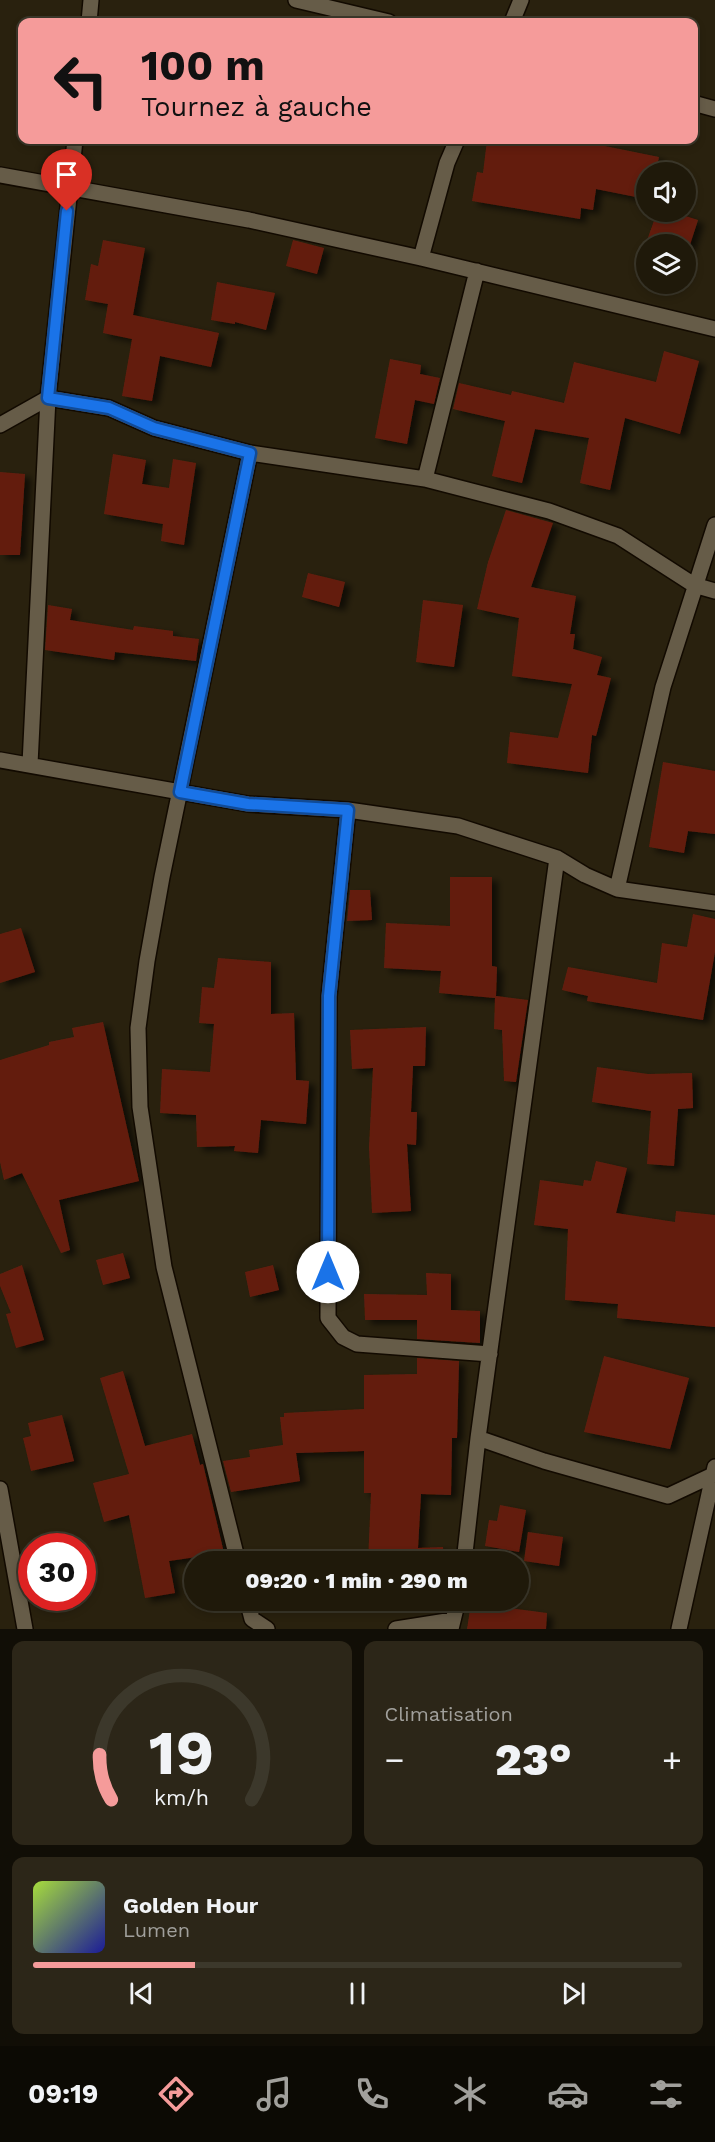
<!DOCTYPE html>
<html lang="fr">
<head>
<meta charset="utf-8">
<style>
  :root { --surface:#1f190a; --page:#2c2618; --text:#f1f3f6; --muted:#a1a09c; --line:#3c382b; --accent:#f59b9a }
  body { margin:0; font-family:"Work Sans",sans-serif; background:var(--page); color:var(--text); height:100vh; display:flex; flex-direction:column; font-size:22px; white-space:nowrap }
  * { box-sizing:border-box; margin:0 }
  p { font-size:20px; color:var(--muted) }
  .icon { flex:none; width:33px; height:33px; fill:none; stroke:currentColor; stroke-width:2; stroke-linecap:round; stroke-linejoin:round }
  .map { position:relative; height:1629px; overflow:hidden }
  .panel { display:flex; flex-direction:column; gap:12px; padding:12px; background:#110e06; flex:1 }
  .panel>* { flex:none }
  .hud { position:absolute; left:18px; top:18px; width:680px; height:126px; border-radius:12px; box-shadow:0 3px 9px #0003,0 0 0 2px var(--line); background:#f59b9a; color:#111; overflow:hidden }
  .tools { position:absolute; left:636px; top:162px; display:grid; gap:12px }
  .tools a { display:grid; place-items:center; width:60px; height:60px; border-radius:50%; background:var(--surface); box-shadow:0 3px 9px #0003,0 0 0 2px var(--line); font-size:30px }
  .speed { position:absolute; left:18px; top:1533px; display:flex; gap:12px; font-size:30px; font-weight:700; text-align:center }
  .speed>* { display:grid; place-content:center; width:78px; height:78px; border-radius:50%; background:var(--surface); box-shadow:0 3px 9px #0003,0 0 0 2px var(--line); line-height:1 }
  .speed .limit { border:9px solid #d22; background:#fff; color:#111 }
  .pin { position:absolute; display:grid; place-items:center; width:51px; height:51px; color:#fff; margin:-62px -26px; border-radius:50% 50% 50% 0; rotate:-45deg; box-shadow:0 0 6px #0007 }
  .pin .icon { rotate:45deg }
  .me { position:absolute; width:66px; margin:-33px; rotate:0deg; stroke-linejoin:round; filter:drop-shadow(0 0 4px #0008) }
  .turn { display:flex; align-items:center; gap:21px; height:126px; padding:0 24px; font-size:27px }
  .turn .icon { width:78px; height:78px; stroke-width:2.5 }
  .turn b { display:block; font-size:42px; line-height:51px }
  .big { font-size:45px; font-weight:800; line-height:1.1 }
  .panel .widget { flex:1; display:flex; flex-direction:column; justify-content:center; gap:9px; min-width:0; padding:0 21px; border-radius:12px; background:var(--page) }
  .panel .dial { align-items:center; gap:0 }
  .dial svg { height:156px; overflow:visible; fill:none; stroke:var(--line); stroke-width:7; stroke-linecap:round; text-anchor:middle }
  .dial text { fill:var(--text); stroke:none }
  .song { display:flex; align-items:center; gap:18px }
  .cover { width:72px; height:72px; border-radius:9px; background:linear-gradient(135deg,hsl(80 70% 55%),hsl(240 70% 35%)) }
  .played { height:6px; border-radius:3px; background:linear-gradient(90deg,var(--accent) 25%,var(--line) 25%) }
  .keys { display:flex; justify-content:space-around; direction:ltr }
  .heat { display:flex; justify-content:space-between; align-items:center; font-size:33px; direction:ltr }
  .panel .tiles { flex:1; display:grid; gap:12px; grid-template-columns:1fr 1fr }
  .widget:last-child { grid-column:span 2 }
  .trip { position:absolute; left:184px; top:1551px; width:345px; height:60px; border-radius:30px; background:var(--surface); box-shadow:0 3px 9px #0003,0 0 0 2px var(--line); font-weight:800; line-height:60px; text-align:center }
  .dock { display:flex; height:96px; justify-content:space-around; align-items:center; background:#0c0a04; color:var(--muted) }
  .dock .icon { width:42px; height:42px }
  .dock .on { color:var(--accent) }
  .dock b { font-size:27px; color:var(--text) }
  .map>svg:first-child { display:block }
  .building { fill:#631e0e; filter:url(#shadow) }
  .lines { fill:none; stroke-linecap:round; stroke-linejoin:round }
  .street-casing { stroke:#120a00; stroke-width:18 }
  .street { stroke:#665c48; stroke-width:15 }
  .route-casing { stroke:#114b97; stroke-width:15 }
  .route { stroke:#1a73e8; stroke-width:10 }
</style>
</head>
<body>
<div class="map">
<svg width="715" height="1629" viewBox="0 0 715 1629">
  <defs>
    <filter id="shadow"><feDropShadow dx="6" dy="4" stdDeviation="3" flood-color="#0009"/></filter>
  </defs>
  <rect width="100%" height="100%" fill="#29210e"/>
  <path class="building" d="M487,140H590V143L659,157L656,172H646V199L596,189L593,210L581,208L580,219L472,201L477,172L483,173Z
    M657,212H673L698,220L686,257V244H646V269L638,266Z
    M103,240L145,248L133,315L219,333L211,367L160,356L152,401L122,396L132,339L103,333L108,304L85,300L91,264L98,266Z
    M293,240L324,248L317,274L286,266Z
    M217,282L275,293L266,330L235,322V324L211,320Z
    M664,351L699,361L680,434L625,418L610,490L580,483L589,438L535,429L522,483L492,476L505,421L453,409L459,383L511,395L512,391L564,403L574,362L656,382Z
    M390,359L421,365L420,374L440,378L434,404L415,400L407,444L375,438Z
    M113,454L146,460L142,484L169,488L173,459L196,463L184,545L161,541L163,524L104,514Z
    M0,472L25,474L20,555H0Z
    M506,510L553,523L531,587L576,596L570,634H575L573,649L602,657L597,675L611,678L596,736L592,735L588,773L507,763L510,732L558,738L572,684L512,676L519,618L477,609L488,562Z
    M308,573L345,582L339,607L302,597Z
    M423,600L463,605L454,667L416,662Z
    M48,605L72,609L70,620L133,630L134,626L173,631V636L199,639L196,661L115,652L114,660L45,650Z
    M663,762L715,771V834L688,831L684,853L649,847Z
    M450,877H492V966L497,967L496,996L528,1000L516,1082L504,1081L502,1030L494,1029L495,998L439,993L441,971L384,968L386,923L450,926Z
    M350,890H370L372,920L347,921Z
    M693,914L715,919V952L703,1020L587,1001L588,996L562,990L568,967L657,983L662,943L687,947Z
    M21,928L35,972L0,983V934Z
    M218,958L271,962V1014L294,1013L296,1080L309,1081L306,1124L261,1120L258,1153L234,1151L235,1146L197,1147L196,1115L160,1113L162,1069L210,1072L214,1024L199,1023L202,987L214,988Z
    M103,1022L139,1181L59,1200L70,1250L61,1253L22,1173L4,1180L0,1162V1060L49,1045V1042L74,1037L72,1028Z
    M426,1027L425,1066H413L411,1112H417L416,1145L407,1144L411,1211L372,1213L369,1147L373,1068L352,1069L350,1030Z
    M597,1067L648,1074L692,1073L693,1108L678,1109L674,1166L647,1164L651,1111L592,1102Z
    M596,1161L627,1168L616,1213L675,1222L676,1211L715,1215V1327L617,1318L618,1304L565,1300L568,1229L534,1225L540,1180L583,1186L584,1180L591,1181Z
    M123,1253L130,1278L103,1285L96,1260Z
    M22,1265L44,1340L16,1348L6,1314L11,1313L0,1286V1274Z
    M273,1265L279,1290L250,1297L245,1272Z
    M426,1273L451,1274V1310L480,1311V1343L417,1339V1320H365L364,1294L427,1295Z
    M604,1356L689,1378L670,1449L584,1432Z
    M417,1358L459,1361L457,1438H452L451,1495L421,1494L418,1548L443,1547L444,1562H368L371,1493H364V1451L296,1453L300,1481L231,1492L223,1461L250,1457L249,1450L283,1445L280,1417H284V1413L364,1409V1375L417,1374Z
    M123,1371L145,1446L192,1434L200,1465L203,1464L224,1553L169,1561L175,1593L145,1598L129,1515L104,1522L93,1483L129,1474L100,1378Z
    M62,1415L74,1461L31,1471L23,1438L31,1436L28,1423Z
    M500,1505L526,1510L519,1552L485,1546L489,1520L497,1521Z
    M528,1532L563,1537L559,1566L524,1561Z
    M471,1603L547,1613L546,1629H467Z"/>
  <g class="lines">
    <g class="street-casing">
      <path id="street" d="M296,0L389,22
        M89,22L91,0
        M512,22L521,0
        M693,103L715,109
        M0,175L249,220L421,258L715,329
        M421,258L447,163L457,140
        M0,425L48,398L109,408L154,428L250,453L425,479L549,511L618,536L694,585L715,591
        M425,479L477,271
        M0,760L248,804L348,810L458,826L557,858L585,875L617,889L715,903
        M30,764L48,398L75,140
        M348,810L329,996L328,1318L343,1337L357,1344L490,1354
        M617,889L663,687L715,525
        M478,1438L544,1461L668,1496L715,1474
        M0,1489L25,1629
        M238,1562L164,1267L140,1107L138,1028L147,961L162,877L250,453
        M464,1562L478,1438L557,858
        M247,1600L252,1619L267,1629
        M396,1629L453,1620
        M451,1629L458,1600
        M679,1629L715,1467"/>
    </g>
    <use href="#street" class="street"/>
  </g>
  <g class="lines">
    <g class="route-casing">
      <path id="route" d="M67,211L48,398L109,408L154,428L250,453L180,792L248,804L348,810L329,996L328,1272"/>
    </g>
    <use href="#route" class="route"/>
  </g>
</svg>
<div class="tools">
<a><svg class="icon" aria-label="sound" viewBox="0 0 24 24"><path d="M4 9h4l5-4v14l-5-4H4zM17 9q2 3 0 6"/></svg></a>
<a><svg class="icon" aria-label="layers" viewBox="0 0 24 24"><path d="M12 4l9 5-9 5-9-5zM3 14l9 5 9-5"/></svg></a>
</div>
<div class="speed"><div class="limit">30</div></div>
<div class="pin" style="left:67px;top:211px;background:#d93025"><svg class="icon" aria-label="arrive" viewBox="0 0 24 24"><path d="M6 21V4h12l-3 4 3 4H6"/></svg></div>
<svg class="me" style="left:328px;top:1272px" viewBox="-20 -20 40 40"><circle r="19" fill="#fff"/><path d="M0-13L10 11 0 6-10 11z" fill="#1a73e8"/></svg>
<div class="trip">09:20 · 1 min · 290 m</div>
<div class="hud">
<div class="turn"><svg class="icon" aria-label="left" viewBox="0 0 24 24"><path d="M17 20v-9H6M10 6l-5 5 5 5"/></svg><div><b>100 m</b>Tournez à gauche</div></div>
</div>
</div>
<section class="panel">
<div class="tiles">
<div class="widget dial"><svg viewBox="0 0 100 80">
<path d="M14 69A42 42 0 1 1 86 69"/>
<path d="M14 69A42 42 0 0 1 8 46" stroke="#f59b9a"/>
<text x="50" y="56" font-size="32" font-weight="700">19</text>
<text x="50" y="72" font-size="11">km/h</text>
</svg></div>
<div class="widget"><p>Climatisation</p>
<div class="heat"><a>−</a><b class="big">23°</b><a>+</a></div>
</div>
<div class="widget">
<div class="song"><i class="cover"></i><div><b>Golden Hour</b><p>Lumen</p></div></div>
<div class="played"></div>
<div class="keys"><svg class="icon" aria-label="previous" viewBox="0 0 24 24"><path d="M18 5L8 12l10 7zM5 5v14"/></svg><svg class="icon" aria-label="pause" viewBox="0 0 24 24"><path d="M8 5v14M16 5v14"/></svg><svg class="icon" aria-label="next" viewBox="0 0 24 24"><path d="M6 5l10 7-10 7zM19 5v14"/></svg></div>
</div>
</div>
</section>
<nav class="dock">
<b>09:19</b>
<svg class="icon on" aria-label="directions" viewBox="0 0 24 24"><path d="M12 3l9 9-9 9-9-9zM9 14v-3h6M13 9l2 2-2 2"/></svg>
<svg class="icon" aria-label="music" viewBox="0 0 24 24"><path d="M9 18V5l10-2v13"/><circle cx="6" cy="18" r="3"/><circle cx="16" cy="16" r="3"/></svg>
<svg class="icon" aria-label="phone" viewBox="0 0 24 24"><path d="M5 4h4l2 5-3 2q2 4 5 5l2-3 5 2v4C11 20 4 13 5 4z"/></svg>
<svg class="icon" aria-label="climate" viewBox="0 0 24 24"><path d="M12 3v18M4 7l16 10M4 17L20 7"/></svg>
<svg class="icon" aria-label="car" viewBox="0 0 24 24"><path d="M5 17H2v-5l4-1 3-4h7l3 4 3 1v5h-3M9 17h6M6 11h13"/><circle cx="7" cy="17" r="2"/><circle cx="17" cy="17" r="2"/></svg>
<svg class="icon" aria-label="filters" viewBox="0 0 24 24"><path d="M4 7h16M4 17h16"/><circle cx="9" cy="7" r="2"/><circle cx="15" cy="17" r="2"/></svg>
</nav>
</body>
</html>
